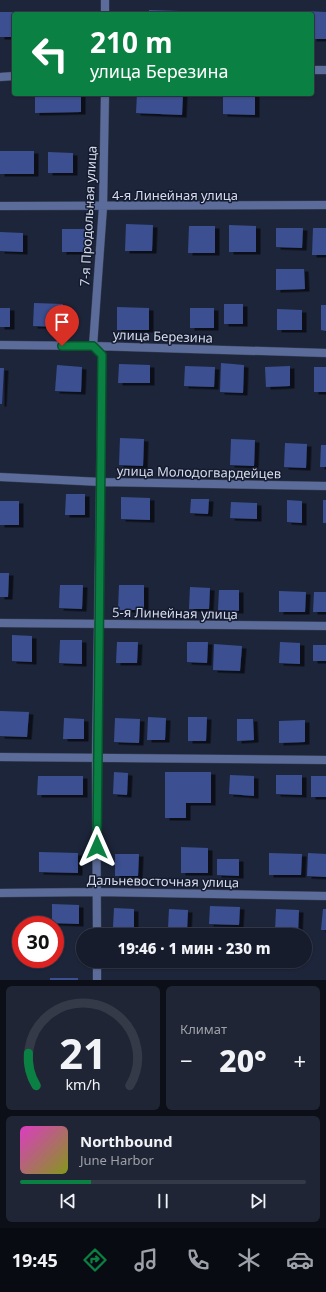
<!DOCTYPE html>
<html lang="ru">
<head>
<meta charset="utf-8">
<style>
  :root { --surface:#161c2c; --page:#1f2534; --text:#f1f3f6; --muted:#9ea1a9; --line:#353a48; --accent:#0b8043 }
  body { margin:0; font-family:"Noto Sans",sans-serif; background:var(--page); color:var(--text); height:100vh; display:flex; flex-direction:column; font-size:15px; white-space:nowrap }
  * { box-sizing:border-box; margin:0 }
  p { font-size:13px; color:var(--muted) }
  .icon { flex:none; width:22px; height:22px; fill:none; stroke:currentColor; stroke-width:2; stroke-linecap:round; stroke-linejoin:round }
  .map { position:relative; height:980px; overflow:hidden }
  .panel { display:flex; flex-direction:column; gap:6px; padding:6px; background:#0c0f18; flex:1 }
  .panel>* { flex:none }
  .banner { position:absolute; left:12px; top:12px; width:302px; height:84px; border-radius:4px; box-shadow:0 1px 3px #0004,0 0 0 1px var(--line); background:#0b8043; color:#fff; overflow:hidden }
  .speed { position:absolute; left:12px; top:916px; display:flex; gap:8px; font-size:20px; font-weight:700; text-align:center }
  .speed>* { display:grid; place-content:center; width:52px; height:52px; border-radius:50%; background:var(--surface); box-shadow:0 1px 3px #0004,0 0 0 1px var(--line); line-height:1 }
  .speed .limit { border:6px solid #d22; background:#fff; color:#111 }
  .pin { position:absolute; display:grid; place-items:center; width:34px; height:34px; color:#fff; margin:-41px -17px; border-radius:50% 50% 50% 0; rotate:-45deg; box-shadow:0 0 4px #0007 }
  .pin .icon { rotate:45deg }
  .me { position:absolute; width:44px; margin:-22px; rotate:0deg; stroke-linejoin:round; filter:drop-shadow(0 0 3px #0008) }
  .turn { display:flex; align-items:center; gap:14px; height:84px; padding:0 12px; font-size:18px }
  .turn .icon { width:52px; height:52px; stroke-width:2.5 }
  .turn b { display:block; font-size:28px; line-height:34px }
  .big { font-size:30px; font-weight:800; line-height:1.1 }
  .panel .tile { flex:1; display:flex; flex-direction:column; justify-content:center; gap:6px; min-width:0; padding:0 14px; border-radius:6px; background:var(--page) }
  .panel .dial { align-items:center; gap:0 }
  .dial svg { height:104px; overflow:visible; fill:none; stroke:var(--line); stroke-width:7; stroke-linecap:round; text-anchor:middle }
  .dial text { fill:var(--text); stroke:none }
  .song { display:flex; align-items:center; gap:12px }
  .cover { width:48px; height:48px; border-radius:6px; background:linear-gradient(135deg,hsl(310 70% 55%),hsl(70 70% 35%)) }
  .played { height:4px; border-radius:2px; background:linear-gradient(90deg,var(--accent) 25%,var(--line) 25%) }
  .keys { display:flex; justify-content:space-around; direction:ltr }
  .heat { display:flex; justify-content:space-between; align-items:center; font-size:22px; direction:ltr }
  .panel .tiles { flex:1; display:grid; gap:6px; grid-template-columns:1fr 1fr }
  .tile:last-child { grid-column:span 2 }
  .trip { position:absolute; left:76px; top:928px; width:236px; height:40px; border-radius:20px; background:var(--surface); box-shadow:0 1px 3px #0004,0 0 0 1px var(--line); font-weight:800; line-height:40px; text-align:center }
  .tab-bar { display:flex; height:64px; justify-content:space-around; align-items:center; background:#090b12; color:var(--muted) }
  .tab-bar .icon { width:28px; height:28px }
  .tab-bar .selected { color:var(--accent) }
  .tab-bar b { font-size:18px; color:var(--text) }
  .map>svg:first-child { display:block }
  .building { fill:#3a5091; filter:url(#shadow) }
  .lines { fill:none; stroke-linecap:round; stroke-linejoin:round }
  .minor-casing { stroke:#3b4256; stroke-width:9 }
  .minor { stroke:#5b6c9b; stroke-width:8 }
  .route-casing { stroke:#07532c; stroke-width:10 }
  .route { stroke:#0b8043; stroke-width:7 }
  .labels { text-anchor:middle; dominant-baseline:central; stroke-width:3; stroke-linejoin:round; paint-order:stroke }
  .street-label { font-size:13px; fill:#d6dcea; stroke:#141b30 }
</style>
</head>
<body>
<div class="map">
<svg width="326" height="980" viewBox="0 0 326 980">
  <defs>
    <filter id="shadow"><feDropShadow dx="4.5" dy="2.5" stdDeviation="0" flood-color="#0009"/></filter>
  </defs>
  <rect width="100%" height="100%" fill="#1d253a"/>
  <path class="building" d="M149,10L181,11V14H149Z
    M228,11L261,12L260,14H228Z
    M305,11L326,12V39H312V14H305Z
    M0,12H14L13,37H0Z
    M35,94H81V112L35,113Z
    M137,94H183L182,115L136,113Z
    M223,94H255V115L223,114Z
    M0,151H34V174H0Z
    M48,152L73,153V173H48Z
    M126,224L153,225L152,251H125Z
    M229,225L256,226V252H229Z
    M189,226H215V253H188Z
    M276,228H303L302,248L276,247Z
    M313,228H326V255H312Z
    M62,229H87V252H62Z
    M0,232L23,233V252L0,251Z
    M276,269H304L305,289L276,290Z
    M34,303L63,304L62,327L33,326Z
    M224,304H243V324H224Z
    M321,305H326V331L321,330Z
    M117,307L149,308V330H117Z
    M0,308H10V327H0Z
    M190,308H214V328H190Z
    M277,309L302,310V330H277Z
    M221,363L244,365L243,393L220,392Z
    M119,364L150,365V383H118Z
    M57,365L82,367L81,392L55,391Z
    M185,366L215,367L214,387L184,386Z
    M290,366V386L266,387L265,367Z
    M314,367H326V392H314Z
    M0,368H4L2,404H0Z
    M120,438L144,439L143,466L119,465Z
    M231,439L255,440L254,466L230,465Z
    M285,443L307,444L306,468L284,467Z
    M321,445H326V467H320Z
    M66,494H85V515H65Z
    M121,497L150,498V520L121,519Z
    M191,499H209L208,514L190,513Z
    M287,500L302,501V523L287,522Z
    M323,500H326V523H323Z
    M0,501H19V525H0Z
    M231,502L257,503V519L230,518Z
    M0,573H9L8,597H0Z
    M60,585H83L82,609L59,608Z
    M119,585H144V610H118Z
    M190,587L210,588L209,609H189Z
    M219,590H239V611L218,610Z
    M279,591L306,592L305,612H279Z
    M314,592H326V612H313Z
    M12,635L32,636V662L12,661Z
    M60,640H82V664L59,663Z
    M117,642H138L137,663H116Z
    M187,642H208L207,663L187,662Z
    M280,642L300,643V664L279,663Z
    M214,644L242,646L240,671L213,670Z
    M313,645H326V661H313Z
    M0,711L29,712L27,737L0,736Z
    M148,717L166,718L165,740H147Z
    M188,717H207L206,741H188Z
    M64,718L84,719V739H63Z
    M115,718L140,719L139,743L114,742Z
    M237,719H253L254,740L237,741Z
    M305,720V742L279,743V721Z
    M114,772L128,773L127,795L113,794Z
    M165,772H211V803H186V818H165Z
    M230,775L254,776V796L229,794Z
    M276,775H302V795L276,794Z
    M38,776H83V795H37Z
    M311,776H326V797H311Z
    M181,847L208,848V873H181Z
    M39,852L78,853V873L39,872Z
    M269,853L302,854L301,875H269Z
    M308,853L326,854V877L307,876Z
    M115,854H139L138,876H115Z
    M217,859H239V876L217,875Z
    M52,904L79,905V924L52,923Z
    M210,906L240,907L239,925L209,924Z
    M114,908L134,909V928H113Z
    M169,909L188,910L187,930L168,929Z
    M276,909L299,910L298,932L275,931Z
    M323,909H326V930H321Z
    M50,978H78V980H50Z"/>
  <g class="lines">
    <g class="minor-casing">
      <path id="minor" d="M105,0V14
        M312,70H326
        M0,77L14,76
        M0,206L326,205
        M0,345L93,346L326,353
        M0,477L101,482L326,486
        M0,623L326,626
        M0,757L326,760
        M0,893L97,892L326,896
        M97,935L96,758L102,355L93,346L103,207L105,94
        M97,961V980"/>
    </g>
    <use href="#minor" class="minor"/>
  </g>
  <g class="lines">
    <g class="route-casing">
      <path id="route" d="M62,346H93L102,355L97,847"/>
    </g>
    <use href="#route" class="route"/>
  </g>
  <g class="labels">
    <g class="street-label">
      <text x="175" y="195">4-я Линейная улица</text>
      <text transform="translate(88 216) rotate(-87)">7-я Продольная улица</text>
      <text transform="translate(163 336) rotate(2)">улица Березина</text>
      <text transform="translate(199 472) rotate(1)">улица Молодогвардейцев</text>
      <text transform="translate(175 613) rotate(1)">5-я Линейная улица</text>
      <text transform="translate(163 881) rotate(1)">Дальневосточная улица</text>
    </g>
  </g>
</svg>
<div class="speed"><div class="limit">30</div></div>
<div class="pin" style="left:62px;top:346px;background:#d93025"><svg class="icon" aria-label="arrive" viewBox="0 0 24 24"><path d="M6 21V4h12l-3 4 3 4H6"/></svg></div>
<svg class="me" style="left:97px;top:847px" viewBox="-20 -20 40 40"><path d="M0-17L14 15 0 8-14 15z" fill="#0b8043" stroke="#fff" stroke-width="4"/></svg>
<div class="trip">19:46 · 1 мин · 230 m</div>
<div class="banner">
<div class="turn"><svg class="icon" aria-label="left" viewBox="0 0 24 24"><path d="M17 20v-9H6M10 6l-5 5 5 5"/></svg><div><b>210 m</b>улица Березина</div></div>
</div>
</div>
<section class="panel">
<div class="tiles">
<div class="tile dial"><svg viewBox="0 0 100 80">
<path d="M14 69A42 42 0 1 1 86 69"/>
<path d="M14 69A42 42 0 0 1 8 44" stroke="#0b8043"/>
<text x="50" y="56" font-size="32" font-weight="700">21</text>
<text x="50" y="72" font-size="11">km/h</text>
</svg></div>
<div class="tile"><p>Климат</p>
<div class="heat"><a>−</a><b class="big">20°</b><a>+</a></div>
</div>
<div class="tile">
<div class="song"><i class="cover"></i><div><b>Northbound</b><p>June Harbor</p></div></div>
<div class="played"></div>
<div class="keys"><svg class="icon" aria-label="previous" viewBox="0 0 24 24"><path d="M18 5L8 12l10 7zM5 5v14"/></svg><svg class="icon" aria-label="pause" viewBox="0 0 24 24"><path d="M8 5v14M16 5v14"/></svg><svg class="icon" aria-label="next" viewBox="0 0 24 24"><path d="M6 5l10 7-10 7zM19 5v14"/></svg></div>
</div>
</div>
</section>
<nav class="tab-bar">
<b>19:45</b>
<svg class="icon selected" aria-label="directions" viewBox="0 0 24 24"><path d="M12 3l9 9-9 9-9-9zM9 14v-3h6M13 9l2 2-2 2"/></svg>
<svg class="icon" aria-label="music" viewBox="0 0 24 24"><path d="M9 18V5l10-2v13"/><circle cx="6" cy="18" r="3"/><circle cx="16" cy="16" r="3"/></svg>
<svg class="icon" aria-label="phone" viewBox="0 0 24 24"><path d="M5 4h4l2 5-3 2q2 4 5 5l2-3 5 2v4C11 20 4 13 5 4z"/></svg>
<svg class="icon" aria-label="climate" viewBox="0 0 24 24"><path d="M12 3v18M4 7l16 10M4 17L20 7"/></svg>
<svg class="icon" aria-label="car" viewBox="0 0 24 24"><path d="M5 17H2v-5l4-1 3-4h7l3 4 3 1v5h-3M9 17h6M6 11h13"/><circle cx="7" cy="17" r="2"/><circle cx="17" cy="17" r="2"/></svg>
</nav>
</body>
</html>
